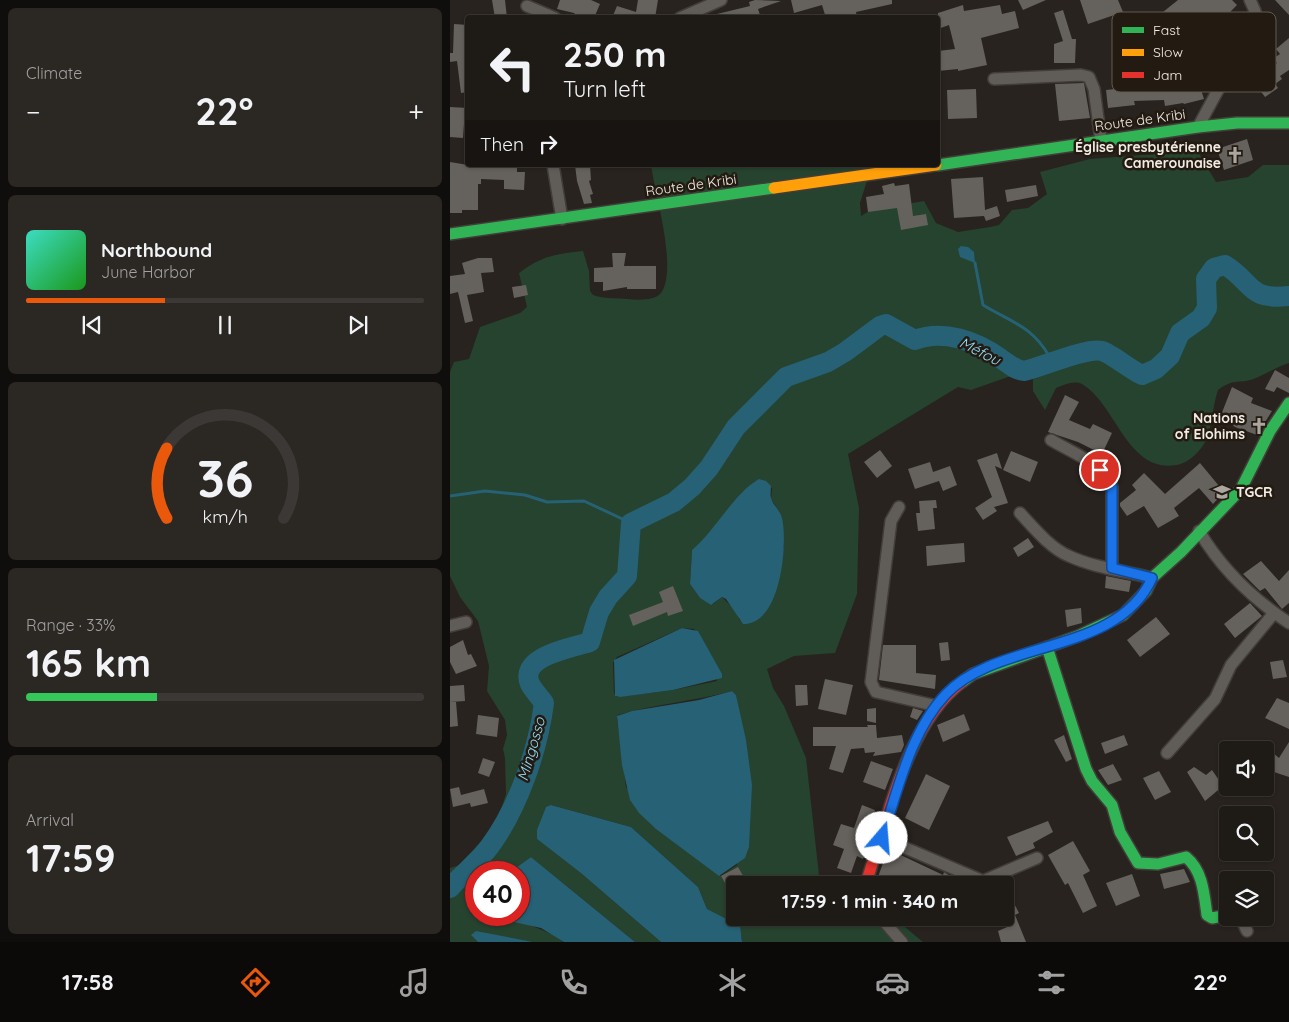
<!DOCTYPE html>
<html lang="en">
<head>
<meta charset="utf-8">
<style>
  :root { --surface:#1e1a16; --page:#2b2723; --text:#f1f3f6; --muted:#a1a1a1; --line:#3c3835; --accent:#ea580c }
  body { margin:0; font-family:Quicksand,sans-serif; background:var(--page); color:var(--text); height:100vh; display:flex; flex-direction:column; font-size:19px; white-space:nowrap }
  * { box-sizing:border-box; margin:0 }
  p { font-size:16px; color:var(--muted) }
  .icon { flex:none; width:28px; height:28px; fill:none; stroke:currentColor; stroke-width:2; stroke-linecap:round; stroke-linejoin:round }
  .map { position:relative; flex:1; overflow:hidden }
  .drawer { display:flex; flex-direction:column; gap:8px; padding:8px; background:#100e0c; width:450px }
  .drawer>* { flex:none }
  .hud { position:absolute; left:15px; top:15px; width:475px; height:152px; border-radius:5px; box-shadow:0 1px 4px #0004,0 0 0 1px var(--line); background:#1e1a16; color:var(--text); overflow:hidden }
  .buttons { position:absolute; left:769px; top:741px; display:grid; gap:10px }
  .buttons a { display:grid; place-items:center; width:55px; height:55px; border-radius:5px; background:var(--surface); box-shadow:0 1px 4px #0004,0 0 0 1px var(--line); font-size:25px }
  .speed { position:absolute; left:15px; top:861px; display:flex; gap:10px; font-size:25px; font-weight:700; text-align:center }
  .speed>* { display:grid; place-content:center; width:65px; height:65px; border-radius:50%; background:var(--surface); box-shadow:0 1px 4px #0004,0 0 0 1px var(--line); line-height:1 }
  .speed .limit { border:8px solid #d22; background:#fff; color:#111 }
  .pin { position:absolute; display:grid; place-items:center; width:42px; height:42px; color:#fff; margin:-21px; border:2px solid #fff; border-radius:50%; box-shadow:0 1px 5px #0007 }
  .me { position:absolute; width:55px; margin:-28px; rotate:18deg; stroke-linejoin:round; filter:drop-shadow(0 0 4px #0008) }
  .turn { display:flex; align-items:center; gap:18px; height:105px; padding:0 15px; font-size:22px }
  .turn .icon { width:65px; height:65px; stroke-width:2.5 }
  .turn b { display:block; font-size:35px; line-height:42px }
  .then { display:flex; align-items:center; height:48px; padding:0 15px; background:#0003; gap:10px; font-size:19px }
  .big { font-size:38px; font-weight:800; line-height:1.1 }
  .drawer .widget { flex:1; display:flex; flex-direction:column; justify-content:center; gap:8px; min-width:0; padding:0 18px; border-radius:8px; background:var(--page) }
  .drawer .dial { align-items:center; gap:0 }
  .dial svg { height:130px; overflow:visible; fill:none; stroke:var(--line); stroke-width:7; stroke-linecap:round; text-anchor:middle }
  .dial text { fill:var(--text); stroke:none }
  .song { display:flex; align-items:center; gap:15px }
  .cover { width:60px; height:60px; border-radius:8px; background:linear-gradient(135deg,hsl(170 70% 55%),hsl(120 70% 35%)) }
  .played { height:5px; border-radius:2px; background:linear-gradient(90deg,var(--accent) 35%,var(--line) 35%) }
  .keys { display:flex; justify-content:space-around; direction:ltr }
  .heat { display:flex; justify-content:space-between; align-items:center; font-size:28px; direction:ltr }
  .charge { height:8px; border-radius:4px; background:linear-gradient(90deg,#34c759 33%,var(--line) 0) }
  .trip { position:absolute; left:276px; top:876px; width:288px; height:50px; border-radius:5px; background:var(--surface); box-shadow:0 1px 4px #0004,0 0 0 1px var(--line); font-weight:800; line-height:50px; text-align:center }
  .tabs { display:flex; height:80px; justify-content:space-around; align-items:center; background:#0c0a09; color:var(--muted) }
  .tabs .icon { width:35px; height:35px }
  .tabs .current { color:var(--accent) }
  .tabs b { font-size:22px; color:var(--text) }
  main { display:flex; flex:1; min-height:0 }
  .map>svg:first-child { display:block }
  .green { fill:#25432e; fill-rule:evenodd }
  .water { fill:#266176 }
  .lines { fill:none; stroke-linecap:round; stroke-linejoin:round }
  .stream { stroke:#266176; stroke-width:3 }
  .river { stroke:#266176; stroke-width:20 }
  .building { fill:#65615c }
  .street-casing { stroke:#423d39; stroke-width:14 }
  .fast-casing { stroke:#423d39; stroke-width:14 }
  .slow-casing { stroke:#423d39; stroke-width:14 }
  .jam-casing { stroke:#423d39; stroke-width:14 }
  .street { stroke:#605d59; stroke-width:11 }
  .fast { stroke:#30b455; stroke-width:11 }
  .slow { stroke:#ff9f0a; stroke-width:11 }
  .jam { stroke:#e5322d; stroke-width:11 }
  .route-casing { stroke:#114b97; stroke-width:12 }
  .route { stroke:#1a73e8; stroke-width:9 }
  .labels { text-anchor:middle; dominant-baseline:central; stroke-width:5; stroke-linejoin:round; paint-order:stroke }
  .street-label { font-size:14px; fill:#f2ece5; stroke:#231b11 }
  .poi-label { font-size:14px; font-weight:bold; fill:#f2ece5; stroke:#231b11; text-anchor:end }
  .water-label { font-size:15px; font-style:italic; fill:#90d9f7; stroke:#231b11 }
  .key { fill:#231b11; stroke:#615a51; stroke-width:1 }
  .key-label { font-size:14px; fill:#f2ece5 }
</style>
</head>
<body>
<main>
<section class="drawer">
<div class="widget"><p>Climate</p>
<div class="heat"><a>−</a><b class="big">22°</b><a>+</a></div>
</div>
<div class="widget">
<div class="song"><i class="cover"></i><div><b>Northbound</b><p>June Harbor</p></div></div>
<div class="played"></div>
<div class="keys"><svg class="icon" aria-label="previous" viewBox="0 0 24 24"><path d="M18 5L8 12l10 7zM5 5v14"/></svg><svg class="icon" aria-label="pause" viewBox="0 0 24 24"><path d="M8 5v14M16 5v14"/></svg><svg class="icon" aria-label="next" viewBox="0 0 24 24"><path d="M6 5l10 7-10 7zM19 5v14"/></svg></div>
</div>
<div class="widget dial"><svg viewBox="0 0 100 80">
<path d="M14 69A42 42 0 1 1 86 69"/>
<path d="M14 69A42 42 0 0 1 14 26" stroke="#ea580c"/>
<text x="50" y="56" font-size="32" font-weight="700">36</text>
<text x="50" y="72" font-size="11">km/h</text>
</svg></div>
<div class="widget"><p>Range · 33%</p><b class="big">165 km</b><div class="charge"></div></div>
<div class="widget"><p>Arrival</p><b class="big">17:59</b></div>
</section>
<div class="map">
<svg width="839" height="942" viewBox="0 0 839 942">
  <rect width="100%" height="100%" fill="#28231e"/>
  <path class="green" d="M745,151L748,152L766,182L798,177L813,165H839V363C827,367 817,373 806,378C790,385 785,377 768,390C762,407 763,425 755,442C750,452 737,464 726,465C677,473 666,404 632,384C623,380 614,385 606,388L595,410L583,391V378L558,377L521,390L508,387L398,454L409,508L407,594L385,653L344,656L317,669L323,688L334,706L356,758L369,875L392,885H285V918H444L473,942H292C292,919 272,921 257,909L248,887L181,827L101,805L87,839L132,874L211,942H185L81,857L60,872H26V915L75,923L104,935L114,942H83L22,936L28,942H0V868L19,862L45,829L56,794L55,758L53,749L57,735L55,720L37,691L39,666L28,621L10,597L0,576V372L4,362L19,359L30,327L70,313L77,307L69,273C91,256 106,254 133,251L139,271L140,291L143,295C154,299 167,298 178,299C186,300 205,301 211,293C228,270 205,194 201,165H422L410,203L411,216L421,210L474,201L486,223L508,232L540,227L549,225L562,210L578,208L597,194L590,172L640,159ZM305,481L322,488L321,499L329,511L332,523L334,547L290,621L286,611L272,597L263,604L250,598L240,584L242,550L255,539ZM232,628L244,629C257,645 263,660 267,681L223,690L167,697L164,693L163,663L167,657ZM282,691L286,695L289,714L287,865L271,876L176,787L167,719L168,715C205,704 245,701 282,691Z"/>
  <path class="water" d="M511,246L518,247L524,252L525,263L510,257L508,249Z
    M309,479L316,481L321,486C321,490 320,494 321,498C323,505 330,510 332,518C338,544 331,625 293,624L276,599L272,597L261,605L250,598L240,584L242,550C266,530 283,494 309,479Z
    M232,628L248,631L272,674V678L223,690L170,697L165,696L164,660Z
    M282,691L286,695L296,740L302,785L299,847L295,858L269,876L206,829L189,813L180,800L172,765L167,716L182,711L249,700Z
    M101,805L181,827L248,887L257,909L290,926L292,942H211L132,874L87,839V830L96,807Z
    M81,857L185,942H114L91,928L32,915H69V872H60Z
    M26,931L83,942H28L21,935Z"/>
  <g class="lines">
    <path class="stream" d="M525,263L533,305C561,322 582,326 599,356
      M0,496L35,491L75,495L97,502L134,501L181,523"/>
    <path class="river" d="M0,888C12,874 29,861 40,846C68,808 88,750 94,703C90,697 83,690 80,684C68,656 122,648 140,642L149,612L158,597L177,576L181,523L224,502L242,487L259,468L286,427L336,377L378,362L395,352L430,326L436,324L465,340C493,329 526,341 550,358C559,364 563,369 574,371C592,367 637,347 652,351C660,353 681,370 692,375L706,369L720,356L730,333L751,318L757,308L756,279L764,268L775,265C803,282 798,301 839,296"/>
  </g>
  <path class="building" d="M42,0H55L57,18H45Z
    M110,0H141L150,4L144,18H129L124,13L107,9Z
    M188,0H208L205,18H162L167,6L186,12Z
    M305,0L331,1L308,9L311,18H268L267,14L300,6L299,2Z
    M341,0H442V4L406,12L407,18H397L396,15L376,18L372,5L344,13Z
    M568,0H596L573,10Z
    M630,0H668L673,12L638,24Z
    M728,0H782L787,5L772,20L767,15L748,29L735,15L714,33L703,20Z
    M825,0H839V15Z
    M513,5L514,11L550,5L552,14L565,11L569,28L531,38L537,65L508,71V69L488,71V51L505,49L499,25L488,29V13Z
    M613,10L622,39H626L625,63H604V44L613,41L604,13Z
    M4,24L18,25V92L11,93L7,61L0,62V53H3Z
    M839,38V70L830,76L832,79L825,84L828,88L815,97L804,82L827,63L824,58L830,54L826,49Z
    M748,80L754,99L734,104L733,103L715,106L714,100L684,101L685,105L658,108L656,90L682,87L683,90L710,89Z
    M634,83L640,118L609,121L605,84Z
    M526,89L527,118L498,119L497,90Z
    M0,107L18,108V124H14L13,138L0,137Z
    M797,139L803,160L774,170L767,149Z
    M0,162L18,165H67V172H75L74,190L54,189V180L31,179V184H28V210H12V213H0Z
    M125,165H140L141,180L139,181L143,194L140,195L142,203L134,204L127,181Z
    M533,177L535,210L547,206L550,216L536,221L534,216L504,218L501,179Z
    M444,183L445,186L459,184L463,216L476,214L478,225L451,230L447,208L418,212L416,197L434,194L432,186Z
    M586,185L588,196L557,202L555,190Z
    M162,253H176L174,266H206V289H177V287L153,291V282H144V268L163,267Z
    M28,258H42L44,272L31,273L34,292L17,295L23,321L15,323L8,292L0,294V276L15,274L12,263Z
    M76,285L78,295L64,298L62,287Z
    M825,370L839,378V393L827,387L824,392L815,389Z
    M782,387L803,398L801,403L822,411L807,435L785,427L771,415Z
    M615,395L629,402L619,420L640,429L643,424L662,433L652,454L628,442L598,432Z
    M430,450L442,466L427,478L414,462Z
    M561,451L588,462L580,482L553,470Z
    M547,453L552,469L545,466L558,503L544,507L547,511L533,520L525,508L542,497L527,460Z
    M480,462L483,472L500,466L507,485L493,491L489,481L465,489L458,469Z
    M750,463L774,492L763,504L749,488L724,508L729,516L708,528L694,506L677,516L670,506V503L686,490L682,485L694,473L715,494Z
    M486,500L487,508H483L485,529L468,531L466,513H470L469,501Z
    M578,538L584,547L568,557L563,548Z
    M514,543L515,562L477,566L476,546Z
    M811,561L829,581L839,570V603L832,609L815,588L810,591L793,574Z
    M656,576L681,581L679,592L655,588Z
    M223,586L233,611L218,616L217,612L183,626L179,615L213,602L209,592Z
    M800,603L812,616L785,638L774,624Z
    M631,608L632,623L617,627L615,610Z
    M706,617L720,634L690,657L677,640Z
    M13,640L18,655L21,654L27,666L6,674L0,662V647Z
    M498,642L500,660L491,661L489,643Z
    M433,645H466V673L486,675L485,689L429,680Z
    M833,660L837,677L823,679L820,662Z
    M375,679L403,685L396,715L368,709Z
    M14,685L15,701L0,702V686Z
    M345,685H357L358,705L346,706Z
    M827,698L839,703V729L815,718Z
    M0,702H6L8,726L0,727Z
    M426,708V723L417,721V709Z
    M463,708L473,711L467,720L460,717Z
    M514,714L520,730L493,742L487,725Z
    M28,715L49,718L47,737L26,734Z
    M417,725H426L427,738L452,735L454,745L451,752L423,756L425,752L415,753L414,748L401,749L393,773L379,769L386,746H363V727H418Z
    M614,735L622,759L616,762L604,740Z
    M674,735L678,745L655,754L651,743Z
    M839,742V777L824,772L820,777L815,774V746L829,758Z
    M33,758L45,762L39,777L28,773Z
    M421,761L443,769L435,790L413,782Z
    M663,764L672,780L658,785L648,770Z
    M744,767L756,775L762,770L773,786L755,801L737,772Z
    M709,771L721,792L705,800L693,778Z
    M476,774L500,786L479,830L455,818Z
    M9,787L11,795L34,789L38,803L21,807L20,803L3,807L0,789Z
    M412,805L425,810L414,840L419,842L413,859L407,856L401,873L387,868L394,849L383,845L391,824L404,828Z
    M598,821L603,832L583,843L585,848L566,856L557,837Z
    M623,841L640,871L633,875L647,906L633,913L618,883L615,885L598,855Z
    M438,849L493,875L494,872L497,874L518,885H464L454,881L452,885H446L428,877Z
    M288,867L295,879L278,888L271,876Z
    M734,869L740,882L714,889L710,874Z
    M682,874L690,896L666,906L656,883Z
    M555,886L569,913L565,915L576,942H551L548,931L562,925L555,914Z"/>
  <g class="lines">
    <g class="street-casing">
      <path id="street" d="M77,6L105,18
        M230,18L271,0
        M544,79L631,75L639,77L644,89L651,141
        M748,127L805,22V11L800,0
        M103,165L112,219
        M601,440C621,452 654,464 662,487V568
        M449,507L441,521L421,682L426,692L487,706
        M570,513C584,528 600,548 619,556C645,568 675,571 702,578
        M749,531C771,568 803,599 839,623
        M0,626L16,622
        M717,753L765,699L781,665L824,613
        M432,838L533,881L587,858
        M431,918L452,942
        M791,918L797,931"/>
    </g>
    <g class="fast-casing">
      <path id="fast" d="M488,165L748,127L787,123H839
        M0,234L324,188
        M597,647L636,769L642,781L662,805L670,832L688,863L708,864L736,857C753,871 754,894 757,915L762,918L778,915
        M512,682L523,674L628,636L673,615L696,591L702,578L731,552L791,489L820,431L839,403"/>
    </g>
    <g class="slow-casing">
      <path id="slow" d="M324,188L486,165"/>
    </g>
    <g class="jam-casing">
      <path id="jam" d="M419,885L418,877C438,816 458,722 512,682"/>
    </g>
    <use href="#street" class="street"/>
    <use href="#fast" class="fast"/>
    <use href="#slow" class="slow"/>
    <use href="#jam" class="jam"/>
  </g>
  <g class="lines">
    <g class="route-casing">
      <path id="route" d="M432,838C448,790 460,732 496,694C548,639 668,655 702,578L662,568V487L659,478L650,470"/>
    </g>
    <use href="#route" class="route"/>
  </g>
  <defs>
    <g id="church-bare" transform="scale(1.35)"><path d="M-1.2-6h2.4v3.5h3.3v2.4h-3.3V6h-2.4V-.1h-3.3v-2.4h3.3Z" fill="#aba69f" stroke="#231b11" stroke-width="2.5" paint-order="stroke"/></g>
    <g id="school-bare" transform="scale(1.35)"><path d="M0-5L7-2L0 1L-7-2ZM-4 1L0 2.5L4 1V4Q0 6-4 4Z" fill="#aba69f" stroke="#231b11" stroke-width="2.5" paint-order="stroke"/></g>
  </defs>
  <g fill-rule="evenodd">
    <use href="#church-bare" x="785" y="155"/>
    <use href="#church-bare" x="809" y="426"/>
    <use href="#school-bare" x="772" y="492"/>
  </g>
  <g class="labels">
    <g class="street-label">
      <text transform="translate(690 120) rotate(-8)">Route de Kribi</text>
      <text transform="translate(241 185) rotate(-8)">Route de Kribi</text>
    </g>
    <g class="poi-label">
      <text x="771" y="147">Église presbytérienne<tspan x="771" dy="16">Camerounaise</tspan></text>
      <text x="795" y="418">Nations<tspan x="795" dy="16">of Elohims</tspan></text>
      <text x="786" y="492" text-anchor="start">TGCR</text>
    </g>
    <g class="water-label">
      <text transform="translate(530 351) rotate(27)">Méfou</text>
      <text transform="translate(81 749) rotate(-74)">Mingosso</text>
    </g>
  </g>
  <rect x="662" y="12" width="164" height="80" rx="8" class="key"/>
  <rect x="672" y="27" width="22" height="6" fill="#30b455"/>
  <rect x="672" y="49" width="22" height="7" fill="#ff9f0a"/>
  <rect x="672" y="72" width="22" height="6" fill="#e5322d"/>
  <g class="key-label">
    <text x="703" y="35">Fast</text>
    <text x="703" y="57">Slow</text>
    <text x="703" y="80">Jam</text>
  </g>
</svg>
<div class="buttons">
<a><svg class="icon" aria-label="sound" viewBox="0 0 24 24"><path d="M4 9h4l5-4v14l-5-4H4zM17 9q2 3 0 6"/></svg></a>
<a><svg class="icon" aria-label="search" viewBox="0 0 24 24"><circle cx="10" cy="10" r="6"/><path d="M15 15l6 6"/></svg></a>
<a><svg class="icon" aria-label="layers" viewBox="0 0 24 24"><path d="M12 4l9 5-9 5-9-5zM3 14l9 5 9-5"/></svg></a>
</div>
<div class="speed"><div class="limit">40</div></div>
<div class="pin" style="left:650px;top:470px;background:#d93025"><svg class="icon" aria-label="arrive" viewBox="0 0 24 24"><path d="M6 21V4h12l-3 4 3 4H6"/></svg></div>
<svg class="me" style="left:432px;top:838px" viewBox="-20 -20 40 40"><circle r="19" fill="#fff"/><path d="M0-13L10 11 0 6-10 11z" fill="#1a73e8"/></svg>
<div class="trip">17:59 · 1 min · 340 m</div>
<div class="hud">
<div class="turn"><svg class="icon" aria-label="left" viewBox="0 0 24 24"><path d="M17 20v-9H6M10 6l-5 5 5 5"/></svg><div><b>250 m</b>Turn left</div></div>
<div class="then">Then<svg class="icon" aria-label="right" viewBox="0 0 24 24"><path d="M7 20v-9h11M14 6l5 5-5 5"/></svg></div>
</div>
</div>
</main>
<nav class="tabs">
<b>17:58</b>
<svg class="icon current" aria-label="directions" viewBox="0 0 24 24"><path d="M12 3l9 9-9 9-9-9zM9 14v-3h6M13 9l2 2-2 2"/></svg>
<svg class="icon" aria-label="music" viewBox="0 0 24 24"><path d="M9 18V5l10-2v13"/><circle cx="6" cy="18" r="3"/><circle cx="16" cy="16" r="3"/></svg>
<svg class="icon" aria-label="phone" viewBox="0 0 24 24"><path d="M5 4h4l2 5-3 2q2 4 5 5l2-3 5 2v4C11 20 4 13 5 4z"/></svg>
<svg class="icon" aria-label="climate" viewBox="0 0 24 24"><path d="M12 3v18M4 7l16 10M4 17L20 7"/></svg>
<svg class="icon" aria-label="car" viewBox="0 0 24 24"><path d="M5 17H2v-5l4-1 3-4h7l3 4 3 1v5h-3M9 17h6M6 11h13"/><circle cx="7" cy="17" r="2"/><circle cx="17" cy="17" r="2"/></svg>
<svg class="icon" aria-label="filters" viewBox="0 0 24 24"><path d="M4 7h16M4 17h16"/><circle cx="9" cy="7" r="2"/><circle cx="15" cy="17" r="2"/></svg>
<b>22°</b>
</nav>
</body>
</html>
